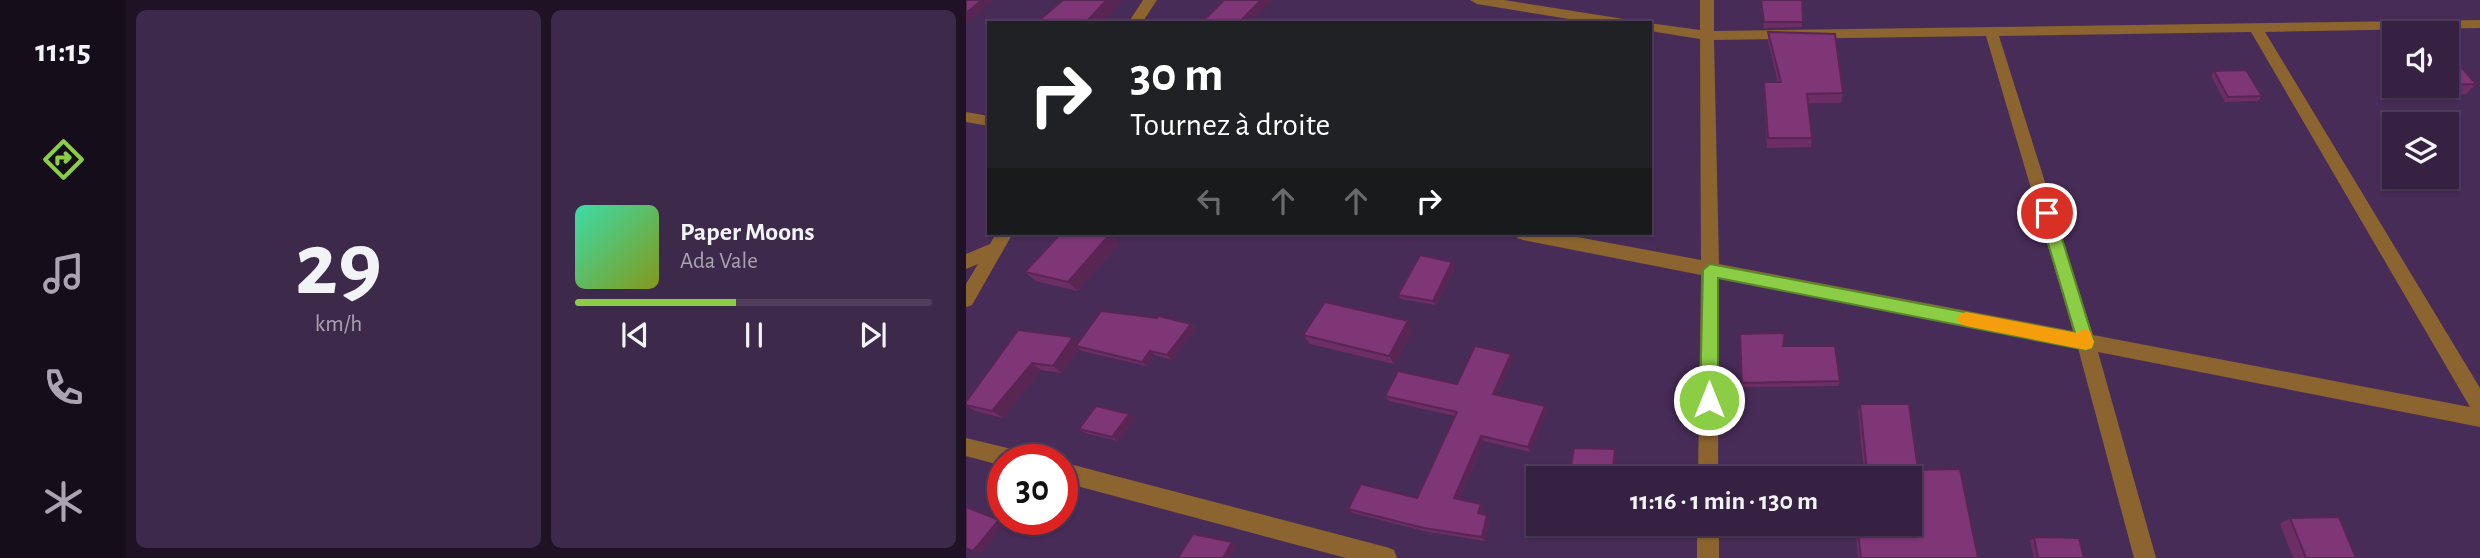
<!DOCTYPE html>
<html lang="fr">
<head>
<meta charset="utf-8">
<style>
  :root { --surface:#362142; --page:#3d2949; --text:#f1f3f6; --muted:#aaa3b2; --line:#503e5b; --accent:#8bce46 }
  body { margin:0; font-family:"Alegreya Sans",sans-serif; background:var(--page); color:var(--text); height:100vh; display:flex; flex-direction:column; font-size:26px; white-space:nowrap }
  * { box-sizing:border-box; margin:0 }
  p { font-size:23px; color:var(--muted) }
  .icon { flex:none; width:38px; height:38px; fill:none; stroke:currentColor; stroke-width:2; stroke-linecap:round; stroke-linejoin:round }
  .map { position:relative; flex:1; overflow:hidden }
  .side { display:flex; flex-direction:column; gap:10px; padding:10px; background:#1e1224; width:840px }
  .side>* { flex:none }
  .top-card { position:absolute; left:21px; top:21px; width:665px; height:214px; border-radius:0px; box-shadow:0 2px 5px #0004,0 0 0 2px var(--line); background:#202124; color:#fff; overflow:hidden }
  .controls { position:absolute; left:1416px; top:21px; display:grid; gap:14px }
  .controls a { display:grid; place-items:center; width:77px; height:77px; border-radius:0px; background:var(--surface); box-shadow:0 2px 5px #0004,0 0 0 2px var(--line); font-size:35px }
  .speed { position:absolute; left:21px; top:444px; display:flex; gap:14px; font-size:35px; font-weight:700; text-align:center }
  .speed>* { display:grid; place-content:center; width:91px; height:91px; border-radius:50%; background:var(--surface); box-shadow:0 2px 5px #0004,0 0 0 2px var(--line); line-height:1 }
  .speed .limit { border:10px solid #d22; background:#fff; color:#111 }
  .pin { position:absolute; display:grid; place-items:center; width:60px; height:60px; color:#fff; margin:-30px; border:4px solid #fff; border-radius:50%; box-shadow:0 2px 7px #0007 }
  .me { position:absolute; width:77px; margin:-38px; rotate:0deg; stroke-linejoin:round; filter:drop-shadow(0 0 5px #0008) }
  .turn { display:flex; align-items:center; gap:24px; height:147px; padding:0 28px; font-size:32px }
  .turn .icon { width:91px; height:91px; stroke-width:2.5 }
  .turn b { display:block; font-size:49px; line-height:60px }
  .lanes { display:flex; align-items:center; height:66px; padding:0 28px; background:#0003; justify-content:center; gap:35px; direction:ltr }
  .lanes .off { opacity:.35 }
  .side .card { flex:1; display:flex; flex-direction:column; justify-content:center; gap:10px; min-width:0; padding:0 24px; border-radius:10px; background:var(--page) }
  .side .dial { align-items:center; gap:0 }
  .dial b { font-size:91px; line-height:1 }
  .song { display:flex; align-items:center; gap:21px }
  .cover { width:84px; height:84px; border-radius:10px; background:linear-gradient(135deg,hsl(160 70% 55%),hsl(70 70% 35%)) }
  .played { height:7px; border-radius:4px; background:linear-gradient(90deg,var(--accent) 45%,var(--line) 45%) }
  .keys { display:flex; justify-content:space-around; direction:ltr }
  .side .tiles { flex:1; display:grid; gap:10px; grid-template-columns:repeat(2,1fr) }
  .trip { position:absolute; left:560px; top:466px; width:396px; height:70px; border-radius:0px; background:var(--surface); box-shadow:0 2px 5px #0004,0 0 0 2px var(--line); font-weight:700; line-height:70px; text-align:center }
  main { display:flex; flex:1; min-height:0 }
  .tabs { display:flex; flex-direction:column; width:126px; justify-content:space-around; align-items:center; background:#160d1a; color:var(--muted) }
  .tabs .icon { width:49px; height:49px }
  .tabs .on { color:var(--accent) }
  .tabs b { font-size:32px; color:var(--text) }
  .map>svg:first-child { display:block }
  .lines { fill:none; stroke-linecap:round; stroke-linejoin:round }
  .minor { fill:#8c642f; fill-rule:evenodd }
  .wall { fill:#6d2e66 }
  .shaded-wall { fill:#592653 }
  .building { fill:#7f3677; stroke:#592653; stroke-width:2 }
  .route { fill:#8bce46; stroke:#5a862e; stroke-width:2 }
  .slow { fill:#f59e0b }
</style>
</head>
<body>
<main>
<nav class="tabs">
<b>11:15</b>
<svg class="icon on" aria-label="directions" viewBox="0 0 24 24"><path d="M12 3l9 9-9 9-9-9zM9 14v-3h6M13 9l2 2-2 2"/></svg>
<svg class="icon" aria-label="music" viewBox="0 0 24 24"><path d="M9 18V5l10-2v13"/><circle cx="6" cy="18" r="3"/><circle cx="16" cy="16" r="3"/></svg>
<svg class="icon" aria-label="phone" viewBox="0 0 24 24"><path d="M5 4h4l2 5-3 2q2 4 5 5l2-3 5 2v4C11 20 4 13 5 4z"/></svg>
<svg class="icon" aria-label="climate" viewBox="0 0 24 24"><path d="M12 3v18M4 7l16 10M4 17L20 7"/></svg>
</nav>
<section class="side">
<div class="tiles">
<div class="card dial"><b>29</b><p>km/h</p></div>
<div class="card">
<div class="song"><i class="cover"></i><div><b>Paper Moons</b><p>Ada Vale</p></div></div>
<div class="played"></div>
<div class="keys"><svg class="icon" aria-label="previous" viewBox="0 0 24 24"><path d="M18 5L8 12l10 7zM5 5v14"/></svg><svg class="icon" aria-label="pause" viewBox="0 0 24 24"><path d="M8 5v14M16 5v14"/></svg><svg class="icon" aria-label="next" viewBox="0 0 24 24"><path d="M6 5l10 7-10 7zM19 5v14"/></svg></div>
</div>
</div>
</section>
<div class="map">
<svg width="1514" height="558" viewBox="0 0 1514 558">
  <rect width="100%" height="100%" fill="#482c58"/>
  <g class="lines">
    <path class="minor" d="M177,0H191L176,23H162Z
      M504,0H538L658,19L665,23H628L511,4Z
      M734,0H748V31L1514,20V28L1299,32L1514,388V427L1132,352L1190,558H1168L1112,348L753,278L752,478H732L735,275L557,240L551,238L549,233H590L735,260L734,39L684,31L683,23L734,30ZM1285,32L1504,407L1127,335L1033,36ZM1020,36L1107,331L753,264L748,40Z
      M0,112L23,116V126L0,122Z
      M30,233H47L6,305L0,307V284L12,264L0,269V254L24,244Z
      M0,438L50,450L57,453L60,460H37V466L0,456Z
      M96,462L420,547L428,550L431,558H380L96,482Z
      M731,523H753V558H731Z"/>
  </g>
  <path class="wall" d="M794,0H836V27L798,28Z
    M802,32L877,93L875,103H842L846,138L845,147L801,148L798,92V82H812L802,42Z
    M1248,71L1296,96L1292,101L1259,102L1245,76Z
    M1510,84L1500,94L1454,96L1446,86Z
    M144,234L153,243L112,291L70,281L59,272Z
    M486,262L489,267L470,305L435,299L432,295Z
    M225,324L229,328L206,360L189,355L181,366L116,351L113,349L96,373L75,370L37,418L9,411L0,405V402L52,330L113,342Z
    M447,330L428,364L344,344L337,335Z
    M774,334L817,346L874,381L873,386L776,387Z
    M547,359L531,395L581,411L564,452L518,441L493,499L518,508L516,514L524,519L519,541L462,532L387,513L382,509L451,498L489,416L423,401L419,396L491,384Z
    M894,404L952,470L1012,558H892L889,523H943L898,472L892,411Z
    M163,414L169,418L152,441L119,433L113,429Z
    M1324,518L1390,558H1327L1314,524Z
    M597,523H644L643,535L599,533L596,527Z
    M1068,537L1118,558H1068L1064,541Z"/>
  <path class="shaded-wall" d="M16,0H28L0,23V13Z
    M141,0H154L156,2L136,23H119Z
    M295,0H306L284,23L277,18Z
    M144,234L153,243L112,291L102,282Z
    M486,262L489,267L470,305L467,301Z
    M442,321L447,330L428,364L423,356Z
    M225,324L229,328L206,360L201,355Z
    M107,337L116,345L110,346L113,349L96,373L87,366Z
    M184,351L189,355L181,366L176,362Z
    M545,354L547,359L529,399L527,394Z
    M66,363L75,370L37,418L26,411Z
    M579,406L581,411L564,452L562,447Z
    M163,414L169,418L152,441L146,437Z
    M515,436L518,441L491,503L488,498Z
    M649,449L651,456L649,478H646Z
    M515,504L518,508L515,517L512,513Z
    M521,515L524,519L519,541L516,537Z
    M33,520L40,523L14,554L7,551Z
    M641,523H644L643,535L641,529Z
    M266,542L271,546L264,558H257Z"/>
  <path class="building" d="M0,0H16L0,13Z
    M97,0H141L119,23H70Z
    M258,0H295L277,18L303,23H235Z
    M795,0H836L837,22H798Z
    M802,32L869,34L877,93L841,94L846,138H802L798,82H815Z
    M1480,59H1488L1510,84L1480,85Z
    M1280,70L1296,96L1262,97L1248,71Z
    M95,233H138L144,234L102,282L59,272Z
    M454,255L486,262L467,301L432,295Z
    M359,302L442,321L423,356L337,335Z
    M135,311L191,318L193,316L225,324L201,355L184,351L176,362L110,346Z
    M52,330L107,337L87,366L66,363L26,411L0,405V402Z
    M819,333L817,346H869L874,381L776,383L774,334Z
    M509,346L545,354L527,394L579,406L562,447L515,436L488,498L515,504L512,513L521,515L516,537L458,528L382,509L395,484L451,498L491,412L419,396L432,371L491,384Z
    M894,404H943L952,470L994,469L1012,558H895L891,523H943V478H797V474L901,472Z
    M130,406L163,414L146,437L113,429Z
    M608,448L649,449L646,478H603Z
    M0,507L33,520L7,551L0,548Z
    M1373,517L1390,558H1340L1324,518Z
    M597,523H641V529L596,527Z
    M227,534L266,542L257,558H212Z
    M1068,537L1113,538L1118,558H1072Z"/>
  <path class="route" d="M1081,207L1088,213L1128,342L1126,348L1120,350L752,278V400L749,405L743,408L737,405L734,400L737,270L744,264L1109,333L1073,213Z"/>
  <path class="slow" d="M1000,312L1111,333L1118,329L1124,331L1128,342L1126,348L1120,350L1000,326L994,324L991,319L994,314Z"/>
</svg>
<div class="controls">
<a><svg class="icon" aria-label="sound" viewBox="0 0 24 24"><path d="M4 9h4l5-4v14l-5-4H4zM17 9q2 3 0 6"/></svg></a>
<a><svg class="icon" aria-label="layers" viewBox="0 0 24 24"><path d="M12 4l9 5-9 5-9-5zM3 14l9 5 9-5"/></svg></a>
</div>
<div class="speed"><div class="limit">30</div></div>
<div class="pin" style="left:1081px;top:213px;background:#d93025"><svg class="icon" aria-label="arrive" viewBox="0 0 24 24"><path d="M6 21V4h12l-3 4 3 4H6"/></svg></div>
<svg class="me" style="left:743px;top:400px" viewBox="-20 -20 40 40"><circle r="17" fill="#8bce46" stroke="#fff" stroke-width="3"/><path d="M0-11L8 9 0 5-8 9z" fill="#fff"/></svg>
<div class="trip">11:16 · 1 min · 130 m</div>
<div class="top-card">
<div class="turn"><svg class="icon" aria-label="right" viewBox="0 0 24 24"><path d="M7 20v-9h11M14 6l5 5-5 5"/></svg><div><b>30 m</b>Tournez à droite</div></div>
<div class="lanes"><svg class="icon off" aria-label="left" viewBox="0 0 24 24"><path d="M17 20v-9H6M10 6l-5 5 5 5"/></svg><svg class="icon off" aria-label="ahead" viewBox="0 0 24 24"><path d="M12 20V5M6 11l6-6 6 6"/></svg><svg class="icon off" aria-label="ahead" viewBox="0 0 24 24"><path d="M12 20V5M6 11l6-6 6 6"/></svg><svg class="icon" aria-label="right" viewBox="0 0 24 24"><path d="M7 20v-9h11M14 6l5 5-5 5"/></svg></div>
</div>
</div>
</main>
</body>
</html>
